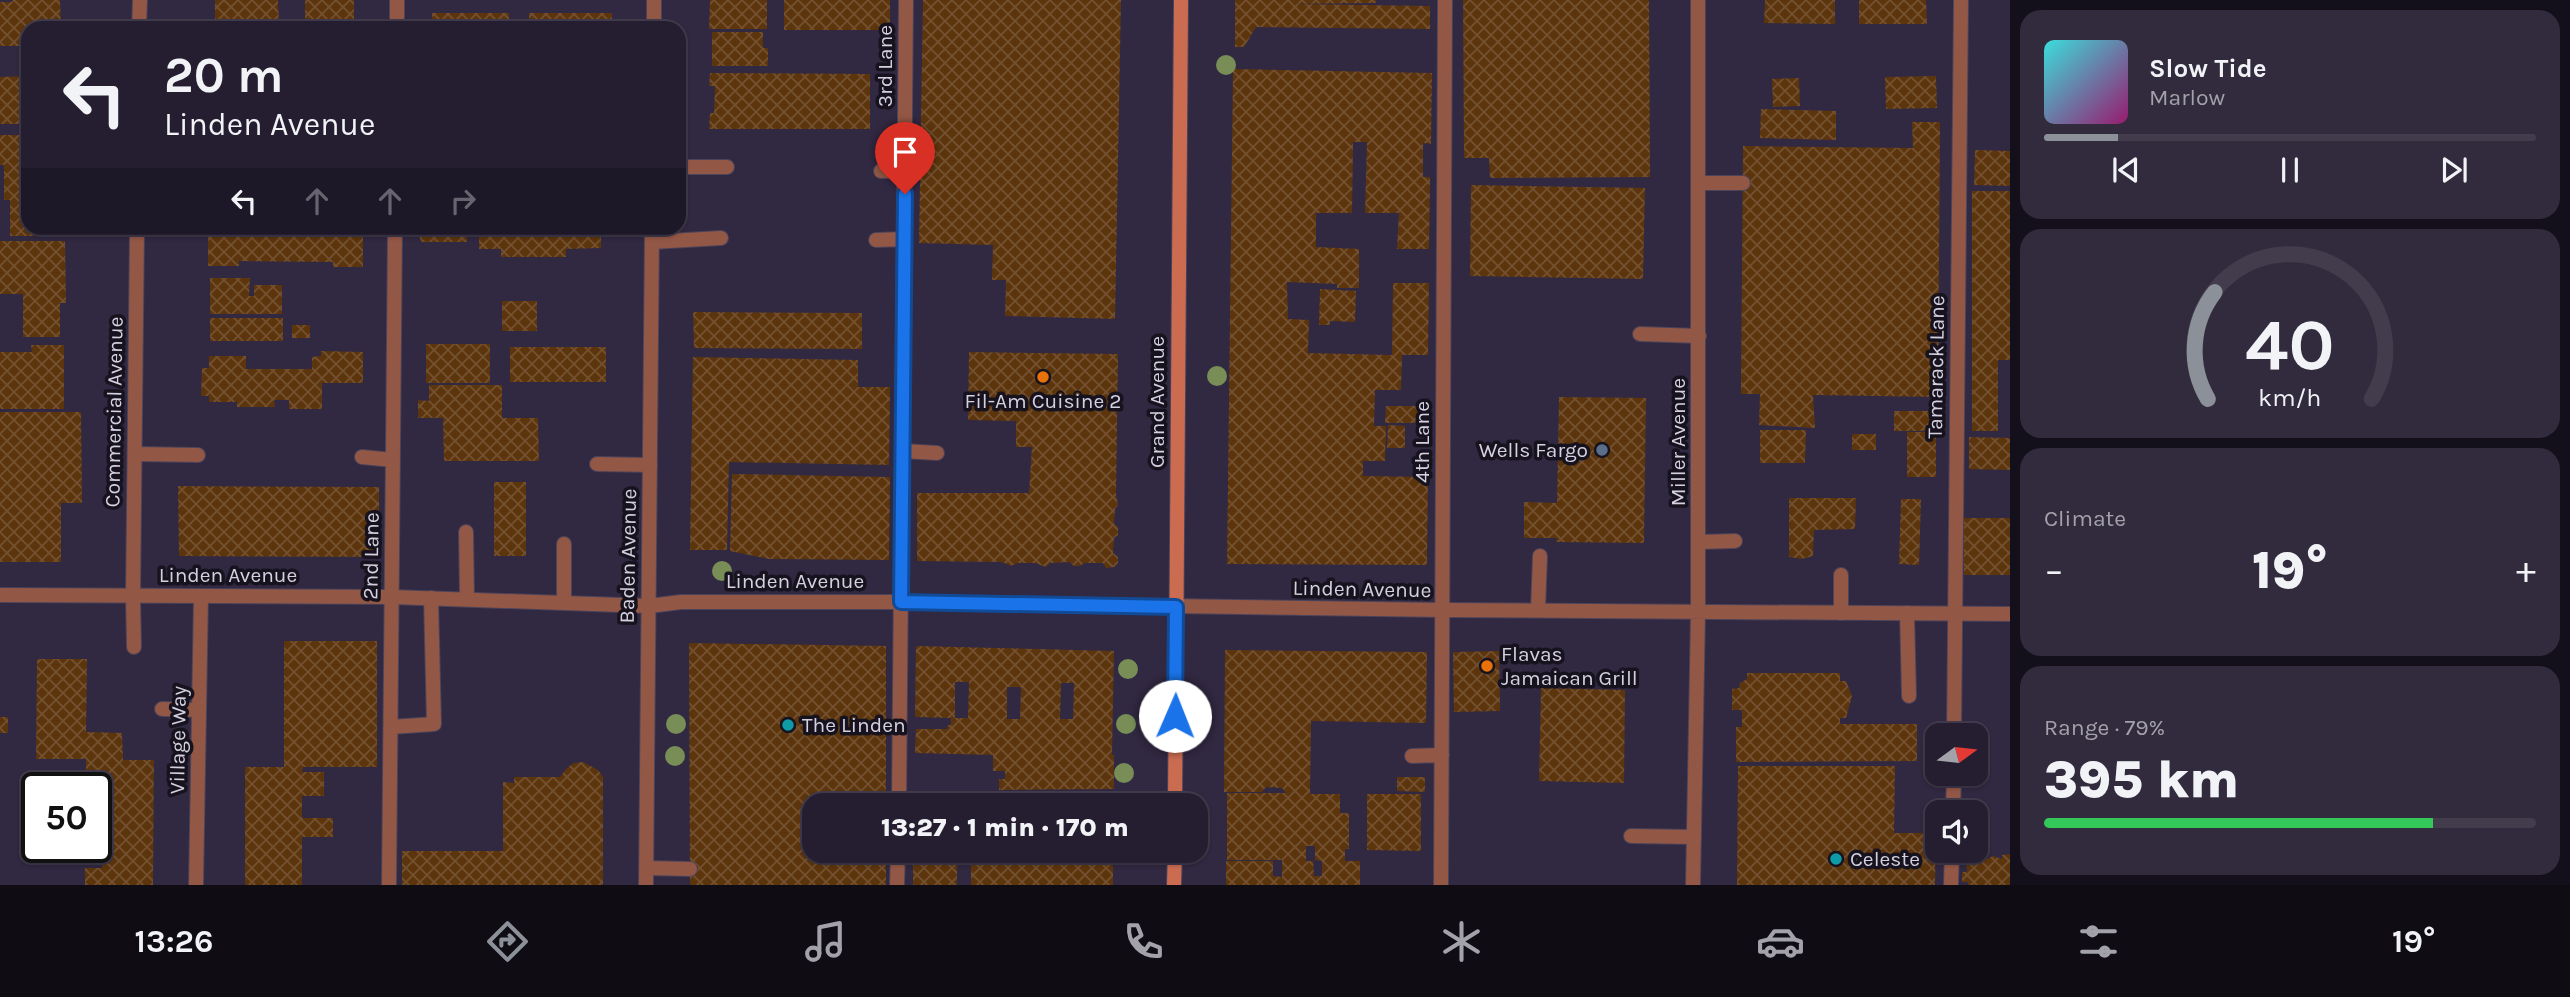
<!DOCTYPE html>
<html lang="en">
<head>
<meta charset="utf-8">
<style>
  :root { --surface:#251e31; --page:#312b3d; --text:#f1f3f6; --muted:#a3a2ab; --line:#423c4d; --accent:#8c9099 }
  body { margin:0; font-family:Karla,sans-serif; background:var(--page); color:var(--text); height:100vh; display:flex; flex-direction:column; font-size:26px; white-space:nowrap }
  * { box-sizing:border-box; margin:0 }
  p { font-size:23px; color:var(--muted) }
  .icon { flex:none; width:38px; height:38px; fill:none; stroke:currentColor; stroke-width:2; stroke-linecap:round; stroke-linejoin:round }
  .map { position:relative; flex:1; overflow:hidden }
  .details { display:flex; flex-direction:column; gap:10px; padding:10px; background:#14101b; width:560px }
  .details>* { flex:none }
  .top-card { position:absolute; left:21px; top:21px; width:665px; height:214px; border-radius:21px; box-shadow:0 2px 5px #0004,0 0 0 2px var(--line); background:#251e31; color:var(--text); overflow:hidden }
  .needle { width:46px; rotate:75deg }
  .fabs { position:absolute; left:1925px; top:723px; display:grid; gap:14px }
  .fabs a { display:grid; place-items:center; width:63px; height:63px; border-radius:14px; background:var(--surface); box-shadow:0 2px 5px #0004,0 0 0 2px var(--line); font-size:35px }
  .speed { position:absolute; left:21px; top:772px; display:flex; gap:14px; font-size:35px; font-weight:700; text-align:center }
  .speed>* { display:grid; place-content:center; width:91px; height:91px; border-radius:50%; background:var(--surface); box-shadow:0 2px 5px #0004,0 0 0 2px var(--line); line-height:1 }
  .speed .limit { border:4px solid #111; border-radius:10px; background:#fff; color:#111 }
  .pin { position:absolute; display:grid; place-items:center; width:60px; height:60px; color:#fff; margin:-72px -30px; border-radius:50% 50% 50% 0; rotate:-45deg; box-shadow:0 0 7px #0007 }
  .pin .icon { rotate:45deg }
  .me { position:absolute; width:77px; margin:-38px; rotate:1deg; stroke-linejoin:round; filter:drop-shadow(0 0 5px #0008) }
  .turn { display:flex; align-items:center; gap:24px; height:147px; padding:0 28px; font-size:32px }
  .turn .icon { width:91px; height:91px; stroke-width:2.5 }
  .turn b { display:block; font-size:49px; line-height:60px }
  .lanes { display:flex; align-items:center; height:66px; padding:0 28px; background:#0003; justify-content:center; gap:35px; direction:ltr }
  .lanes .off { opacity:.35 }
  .big { font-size:52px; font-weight:800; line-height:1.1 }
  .details .card { flex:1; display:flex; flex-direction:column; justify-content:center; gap:10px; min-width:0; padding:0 24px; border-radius:21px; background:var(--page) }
  .details .dial { align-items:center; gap:0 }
  .dial svg { height:182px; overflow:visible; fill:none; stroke:var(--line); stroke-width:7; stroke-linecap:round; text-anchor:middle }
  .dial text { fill:var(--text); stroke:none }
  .song { display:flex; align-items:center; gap:21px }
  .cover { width:84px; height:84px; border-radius:10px; background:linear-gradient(135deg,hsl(180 70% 55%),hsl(320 70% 35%)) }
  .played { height:7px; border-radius:4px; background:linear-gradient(90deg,var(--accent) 15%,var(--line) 15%) }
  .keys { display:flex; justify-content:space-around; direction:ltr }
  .heat { display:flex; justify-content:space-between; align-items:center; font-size:38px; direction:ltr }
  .charge { height:10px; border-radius:5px; background:linear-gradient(90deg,#34c759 79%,var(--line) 0) }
  .trip { position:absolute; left:802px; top:793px; width:406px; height:70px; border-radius:21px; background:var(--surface); box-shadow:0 2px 5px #0004,0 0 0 2px var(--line); font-weight:800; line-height:70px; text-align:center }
  .tabs { display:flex; height:112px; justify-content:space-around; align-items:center; background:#0f0c14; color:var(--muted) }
  .tabs .icon { width:49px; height:49px }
  .tabs .current { color:var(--accent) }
  .tabs b { font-size:32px; color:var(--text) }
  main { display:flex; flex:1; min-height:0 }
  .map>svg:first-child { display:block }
  .building { fill:url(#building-cross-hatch); fill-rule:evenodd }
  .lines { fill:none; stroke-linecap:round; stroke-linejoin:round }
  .service-casing { stroke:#4b435a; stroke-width:16 }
  .minor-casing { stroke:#4b435a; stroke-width:16 }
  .tertiary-casing { stroke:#4b435a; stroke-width:16 }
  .secondary-casing { stroke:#4b435a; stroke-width:16 }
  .service { stroke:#935746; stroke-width:14 }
  .minor { stroke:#935746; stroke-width:14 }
  .tertiary { stroke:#935746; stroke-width:14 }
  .secondary { stroke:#cb6c51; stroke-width:14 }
  .tree { fill:#788e56 }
  .route-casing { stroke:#114b97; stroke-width:18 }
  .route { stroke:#1a73e8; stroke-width:12 }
  .food-dot { fill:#e8710a; stroke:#17131e; stroke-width:2.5 }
  .service-dot { fill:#5c6f8a; stroke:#17131e; stroke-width:2.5 }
  .culture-dot { fill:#0f9aa8; stroke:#17131e; stroke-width:2.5 }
  .labels { text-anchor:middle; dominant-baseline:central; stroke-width:7; stroke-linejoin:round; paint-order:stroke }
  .street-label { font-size:21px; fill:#d5d0e0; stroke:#17131e }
  .poi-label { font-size:21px; fill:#d5d0e0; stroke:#17131e; text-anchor:start }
</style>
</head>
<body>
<main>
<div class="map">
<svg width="2010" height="885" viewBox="0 0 2010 885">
  <defs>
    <pattern id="building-cross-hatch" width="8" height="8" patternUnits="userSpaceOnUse" patternTransform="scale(1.75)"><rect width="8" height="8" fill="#5d350d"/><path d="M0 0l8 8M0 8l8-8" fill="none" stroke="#735130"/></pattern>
  </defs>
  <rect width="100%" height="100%" fill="#312841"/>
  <path class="building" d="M13,0H60L61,28H28V46H0V2H12Z
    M215,0H278L279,24H215Z
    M305,0H354V26H305Z
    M710,0H767V29H709Z
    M784,0H890V30H784Z
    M923,0H1121L1115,319L1005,316L1006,280H992L993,245L919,243Z
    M1235,0H1376V3L1288,4L1430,6V29L1256,27L1244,47H1235Z
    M1463,0H1649L1650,177L1490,178L1489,158H1464Z
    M1765,0H1835V24L1764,23Z
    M1859,0H1926L1927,24H1859Z
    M432,13H509V28H432Z
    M529,13H612V28H529Z
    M712,32H763V48H768V66H712Z
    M1233,69L1432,73L1431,144L1423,143V177H1430L1429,249H1397L1399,213H1365L1367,142H1353L1352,213H1316V247L1359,249V288H1337V284L1287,282L1288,319L1309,320L1308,353L1392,355L1393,283H1429L1428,355H1402L1401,390H1375L1374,426H1386L1385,461H1363V476L1428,477L1427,565L1227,564Z
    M710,73L870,74V129H709L710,113H714L715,86H709Z
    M28,76V124H0V77Z
    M1936,76L1937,108L1886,109L1885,77Z
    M1799,78L1800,106L1773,107L1772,79Z
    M1761,109L1836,111V140L1760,138Z
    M1912,122H1940L1938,397L1813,395L1815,428L1759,425L1760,394H1741L1743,146L1913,148Z
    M19,132H28V228H64V236H10V200H4V165H0V135H19Z
    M1975,150L2010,151V186L1974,185Z
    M1471,185L1645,188L1643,279L1470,276Z
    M1972,191H2010V360H1998V431H1972Z
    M208,228H363V267H333V262L239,261V266H208Z
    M420,228H467V242H421L419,234Z
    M479,228H601V248L566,249V257H501V249H479Z
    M0,241H65L66,303H60V337H23V294H0Z
    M210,278H250L249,296H254V285H282V314H210Z
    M1320,289L1356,291L1355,322L1330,321V325H1319Z
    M502,301H537V331H502Z
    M693,312L862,313V349L694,348Z
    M210,318H283V341H210Z
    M292,325H310V338H292Z
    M426,344H490V383H426Z
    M31,345H64V409H0V352H32Z
    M510,347H606V382H510Z
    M321,351L363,352V383H322V409H289V400H274L275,407H237V402H209V396H201L202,368H209V356H246V369H312V357L321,356Z
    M969,352L1118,354L1116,494L1118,505L1115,509L1114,524L1118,527V535L1114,538L1113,553L1118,557V563L1114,567L1106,568L1103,563H1084L1080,566H1074L1069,562L1050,563L1046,567L1035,563H1017L1011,566L1002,562L917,561V493H1029L1032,447H1016V421L968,420Z
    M693,357L858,360V387H890L889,465L729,462L727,550H690Z
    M429,385H502V418H538L539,461H444L443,418H418V400L429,401Z
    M1559,397L1646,398L1644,543L1556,542L1557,538H1524V502L1557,503Z
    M1386,406H1428L1429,423H1385Z
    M1894,411H1934V431H1894Z
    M0,412H81L82,503H61V562H0Z
    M1388,425L1405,426V448H1387Z
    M1760,430H1806L1805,463H1760Z
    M1907,432H1936V477H1907Z
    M1852,434H1876V450H1852Z
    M1969,437L2010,438V470L1969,469Z
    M732,474L890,477L889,560L769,559L730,551Z
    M494,482H526V556H494Z
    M178,486L379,487V557L179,556Z
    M1789,498H1856L1855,529L1814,530L1813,556L1802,559L1789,557Z
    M1901,499H1921L1919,565L1899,564Z
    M1964,518H2010V575H1964Z
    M284,641H377V767H303L302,772H324V796H302V818H333V837H302V885H245V767H284Z
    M689,643L886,646V805H814V850H886V885H690Z
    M916,646L1114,651L1112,755H1114V789L999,790V779H1005V771H993V755L915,753L916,729H947L948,725H951V718L915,717ZM955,682H969L968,718H955ZM1061,683H1074L1073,719H1060ZM1007,687H1021L1020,719H1007Z
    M1225,650L1427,652L1426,723L1311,721L1310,794H1340V813H1349V849H1345V861H1360V885H1226V861H1273V876L1282,877V860H1227V793H1286L1282,788L1266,787L1262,792H1224ZM1306,846H1315V860L1322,861V876H1314L1313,861H1306Z
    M1499,651L1500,711L1454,712L1453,652Z
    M37,659H87L86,732L122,733L123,760H154L153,885H85V868H102V857H86V847H96V838L102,839V831H96V788H86V759H36Z
    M1747,673H1840V681H1846L1852,696L1846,718H1840V724H1917V761L1736,762V727H1742V710H1732V689L1739,688L1740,683L1747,679Z
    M1541,688L1625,690L1624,783L1539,781Z
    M0,717H8V733H0Z
    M583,762L598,770L603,777V885H402V851H503V782L514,783V777H560L567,768L574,763Z
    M1738,766H1895L1894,833H1936L1935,885H1737Z
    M1397,777H1425V792L1397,791Z
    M23,789H35V802H23Z
    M1367,794H1421V851L1367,850Z
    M2010,854V885H1968V882H1962V872H1967L1966,859H1987L1993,856L2002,859V855Z
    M913,859L957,860V885H913Z
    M971,859L1113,860V885H971Z"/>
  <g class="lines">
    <g class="service-casing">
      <path id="service" d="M397,28V0
        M679,167H727
        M881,171H905
        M1699,183H1743
        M876,240L904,239
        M652,242L721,238
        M1640,334L1699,336
        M903,451L937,453
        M135,454L198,455
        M362,457L393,460
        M597,464L650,465
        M466,532L467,598
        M1698,542L1735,541
        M133,597L134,647
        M564,602V544
        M1538,610L1540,556
        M1841,613V575
        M1907,613L1909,696
        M162,709L199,710
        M391,727L434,724L431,598
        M1954,735L1961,0
        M1412,756L1442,755
        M899,805L906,0
        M1953,812L1954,774
        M1631,836L1694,837
        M647,868L690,869
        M389,885L395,228
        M897,885L898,850
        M1441,885L1445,0
        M1951,885L1952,850"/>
    </g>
    <g class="minor-casing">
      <path id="minor" d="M139,28L140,0
        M654,28V0
        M133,597L137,228
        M196,885L201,596
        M646,885L652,228"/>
    </g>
    <g class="tertiary-casing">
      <path id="tertiary" d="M0,595L392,597L649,606L681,602H901L1443,610L2010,614
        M1693,885L1698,612V0"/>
    </g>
    <g class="secondary-casing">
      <path id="secondary" d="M1175,805L1181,0
        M1174,885L1175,850"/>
    </g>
    <use href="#service" class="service"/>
    <use href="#minor" class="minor"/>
    <use href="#tertiary" class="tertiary"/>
    <use href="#secondary" class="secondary"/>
  </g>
  <g class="tree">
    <circle cx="1226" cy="65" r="10"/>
    <circle cx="1217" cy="376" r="10"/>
    <circle cx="722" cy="571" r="10"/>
    <circle cx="1128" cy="669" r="10"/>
    <circle cx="676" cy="724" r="10"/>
    <circle cx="1126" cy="724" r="10"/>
    <circle cx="675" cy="756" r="10"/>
    <circle cx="1124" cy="773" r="10"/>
  </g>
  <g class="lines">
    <g class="route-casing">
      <path id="route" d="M905,194L901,602L1176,607L1175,716"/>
    </g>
    <use href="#route" class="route"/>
  </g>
  <g class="food-dot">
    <circle cx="1043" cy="377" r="7"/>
    <circle cx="1487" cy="666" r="7"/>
  </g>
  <circle class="service-dot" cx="1602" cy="450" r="7"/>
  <g class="culture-dot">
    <circle cx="788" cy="725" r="7"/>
    <circle cx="1836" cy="859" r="7"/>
  </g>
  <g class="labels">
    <g class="street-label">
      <text transform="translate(885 66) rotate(-90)">3rd Lane</text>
      <text transform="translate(1936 367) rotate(-89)">Tamarack Lane</text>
      <text transform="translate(1157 402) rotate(-90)">Grand Avenue</text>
      <text transform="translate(114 412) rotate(-89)">Commercial Avenue</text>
      <text transform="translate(1422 442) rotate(-90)">4th Lane</text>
      <text transform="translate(1678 442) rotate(-90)">Miller Avenue</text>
      <text transform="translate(371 556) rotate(-89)">2nd Lane</text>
      <text transform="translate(628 556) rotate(-89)">Baden Avenue</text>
      <text x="228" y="575">Linden Avenue</text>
      <text x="795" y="581">Linden Avenue</text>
      <text transform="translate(1362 589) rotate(1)">Linden Avenue</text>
      <text transform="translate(178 740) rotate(-89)">Village Way</text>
    </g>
    <g class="poi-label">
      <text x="1043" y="401" text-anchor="middle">Fil-Am Cuisine 2</text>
      <text x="1588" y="450" text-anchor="end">Wells Fargo</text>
      <text x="1501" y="654">Flavas<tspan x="1501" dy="24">Jamaican Grill</tspan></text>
      <text x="802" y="725">The Linden</text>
      <text x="1850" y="859">Celeste</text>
    </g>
  </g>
</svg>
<div class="fabs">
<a><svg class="needle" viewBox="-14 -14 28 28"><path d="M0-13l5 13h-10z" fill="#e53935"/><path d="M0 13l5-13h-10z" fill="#a3a2ab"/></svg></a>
<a><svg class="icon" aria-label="sound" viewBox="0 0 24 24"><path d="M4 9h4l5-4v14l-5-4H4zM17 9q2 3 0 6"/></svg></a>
</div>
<div class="speed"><div class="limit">50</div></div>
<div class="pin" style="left:905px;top:194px;background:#d93025"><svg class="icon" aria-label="arrive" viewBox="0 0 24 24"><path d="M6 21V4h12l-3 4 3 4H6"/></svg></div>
<svg class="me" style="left:1175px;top:716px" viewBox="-20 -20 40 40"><circle r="19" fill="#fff"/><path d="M0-13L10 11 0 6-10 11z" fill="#1a73e8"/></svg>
<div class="trip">13:27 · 1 min · 170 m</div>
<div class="top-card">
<div class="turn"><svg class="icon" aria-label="left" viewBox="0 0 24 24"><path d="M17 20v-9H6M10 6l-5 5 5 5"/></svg><div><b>20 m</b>Linden Avenue</div></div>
<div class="lanes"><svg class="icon" aria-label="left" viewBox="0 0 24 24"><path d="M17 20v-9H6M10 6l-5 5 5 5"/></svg><svg class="icon off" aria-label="ahead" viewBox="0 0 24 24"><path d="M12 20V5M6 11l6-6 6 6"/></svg><svg class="icon off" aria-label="ahead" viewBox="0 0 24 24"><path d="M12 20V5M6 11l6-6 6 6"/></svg><svg class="icon off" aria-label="right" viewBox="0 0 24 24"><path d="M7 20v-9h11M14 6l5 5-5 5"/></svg></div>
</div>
</div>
<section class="details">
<div class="card">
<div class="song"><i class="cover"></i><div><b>Slow Tide</b><p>Marlow</p></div></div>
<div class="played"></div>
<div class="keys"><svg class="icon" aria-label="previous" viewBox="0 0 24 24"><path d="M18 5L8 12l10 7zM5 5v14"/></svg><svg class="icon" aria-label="pause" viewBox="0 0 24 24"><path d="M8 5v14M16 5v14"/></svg><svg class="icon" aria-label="next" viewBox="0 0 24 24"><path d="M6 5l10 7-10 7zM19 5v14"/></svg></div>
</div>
<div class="card dial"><svg viewBox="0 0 100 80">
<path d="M14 69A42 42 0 1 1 86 69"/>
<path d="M14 69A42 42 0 0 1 17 22" stroke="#8c9099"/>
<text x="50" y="56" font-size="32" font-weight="700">40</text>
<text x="50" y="72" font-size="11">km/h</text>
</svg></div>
<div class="card"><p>Climate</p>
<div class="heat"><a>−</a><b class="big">19°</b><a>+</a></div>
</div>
<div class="card"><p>Range · 79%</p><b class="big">395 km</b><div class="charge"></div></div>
</section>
</main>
<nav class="tabs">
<b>13:26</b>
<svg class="icon current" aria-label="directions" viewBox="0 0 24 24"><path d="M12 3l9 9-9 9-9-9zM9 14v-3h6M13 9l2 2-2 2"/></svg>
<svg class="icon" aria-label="music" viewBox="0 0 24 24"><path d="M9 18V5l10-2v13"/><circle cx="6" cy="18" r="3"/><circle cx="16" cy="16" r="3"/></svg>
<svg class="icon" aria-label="phone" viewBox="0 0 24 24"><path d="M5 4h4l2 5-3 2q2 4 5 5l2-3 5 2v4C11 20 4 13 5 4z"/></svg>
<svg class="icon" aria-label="climate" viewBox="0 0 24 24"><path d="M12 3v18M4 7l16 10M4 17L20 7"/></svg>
<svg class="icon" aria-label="car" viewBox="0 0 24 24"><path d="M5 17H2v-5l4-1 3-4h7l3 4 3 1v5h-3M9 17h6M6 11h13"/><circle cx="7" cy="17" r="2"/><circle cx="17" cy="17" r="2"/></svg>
<svg class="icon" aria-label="filters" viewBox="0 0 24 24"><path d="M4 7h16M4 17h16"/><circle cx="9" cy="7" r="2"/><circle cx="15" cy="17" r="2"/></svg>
<b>19°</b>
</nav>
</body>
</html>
